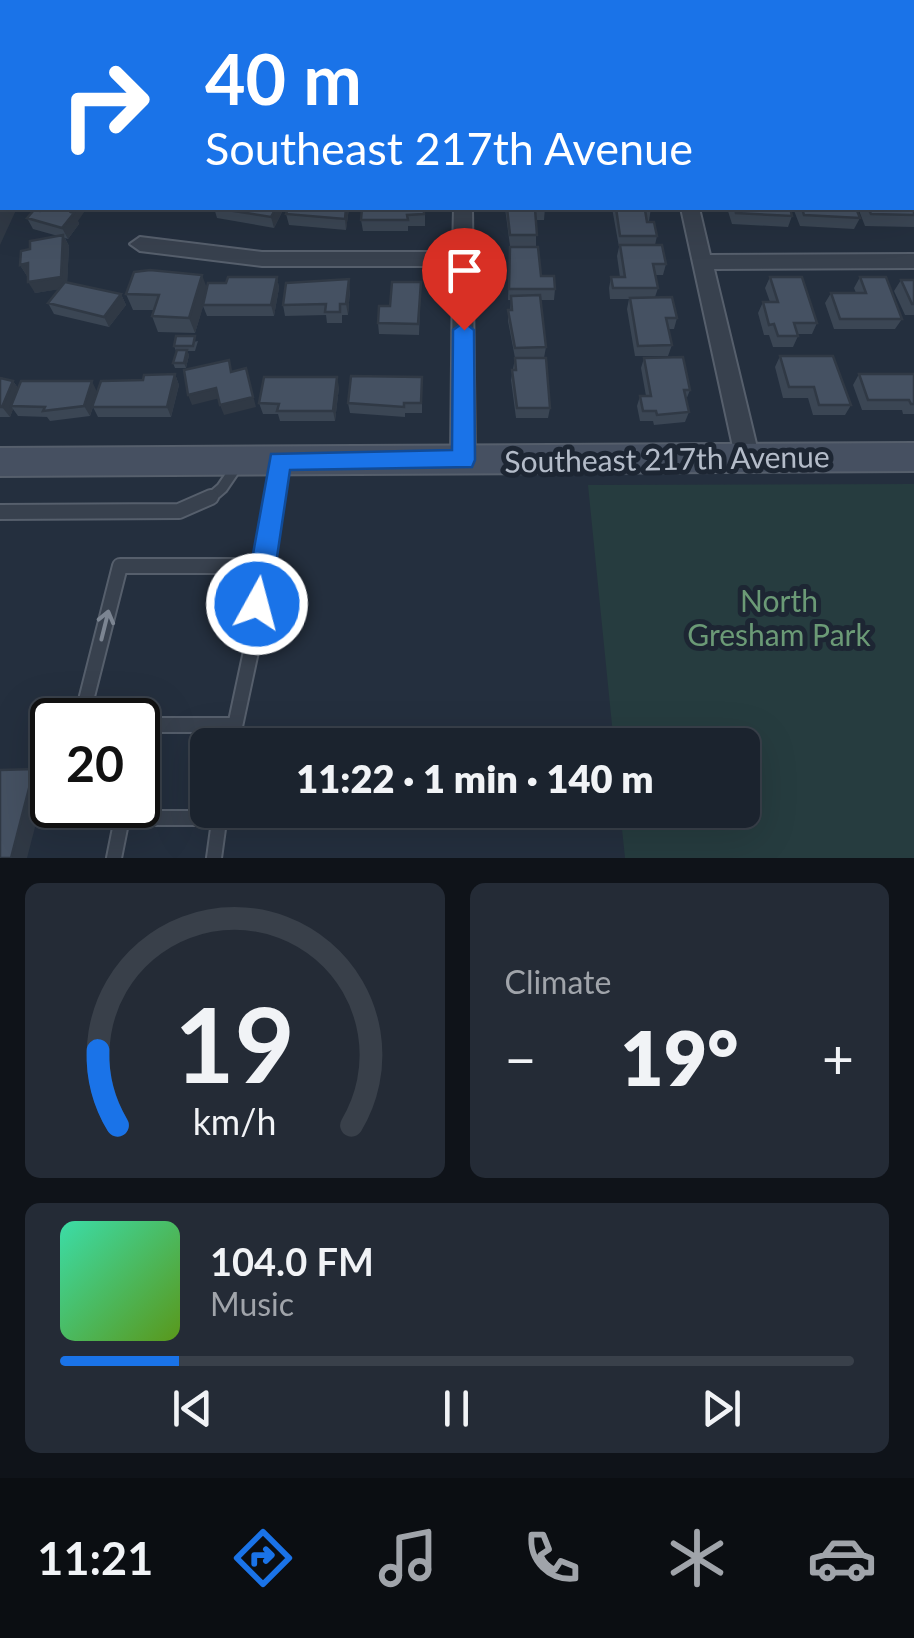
<!DOCTYPE html>
<html lang="en">
<head>
<meta charset="utf-8">
<style>
  :root { --surface:#1b232e; --page:#242b36; --text:#f1f3f6; --muted:#a0a4aa; --line:#39404a; --accent:#1a73e8 }
  body { margin:0; font-family:Lato,sans-serif; background:var(--page); color:var(--text); height:100vh; display:flex; flex-direction:column; font-size:38px; white-space:nowrap }
  * { box-sizing:border-box; margin:0 }
  p { font-size:32px; color:var(--muted) }
  .icon { flex:none; width:55px; height:55px; fill:none; stroke:currentColor; stroke-width:2; stroke-linecap:round; stroke-linejoin:round }
  .map { position:relative; height:858px; overflow:hidden }
  .side { display:flex; flex-direction:column; gap:25px; padding:25px; background:#0f1319; flex:1 }
  .side>* { flex:none }
  .hud { position:absolute; left:0px; top:0px; width:915px; height:210px; box-shadow:0 10px 40px #0002,0 0 0 2px var(--line); background:#1a73e8; color:#fff; overflow:hidden }
  .speed { position:absolute; left:30px; top:698px; display:flex; gap:20px; font-size:50px; font-weight:700; text-align:center }
  .speed>* { display:grid; place-content:center; width:130px; height:130px; border-radius:50%; background:var(--surface); box-shadow:0 10px 40px #0002,0 0 0 2px var(--line); line-height:1 }
  .speed .limit { border:5px solid #111; border-radius:15px; background:#fff; color:#111 }
  .pin { position:absolute; display:grid; place-items:center; width:85px; height:85px; color:#fff; margin:-102px -42px; border-radius:50% 50% 50% 0; rotate:-45deg; box-shadow:0 0 10px #0007 }
  .pin .icon { rotate:45deg }
  .me { position:absolute; width:110px; margin:-55px; rotate:7deg; stroke-linejoin:round; filter:drop-shadow(0 0 8px #0008) }
  .turn { display:flex; align-items:center; gap:35px; height:210px; padding:0 40px; font-size:45px }
  .turn .icon { width:130px; height:130px; stroke-width:2.5 }
  .turn b { display:block; font-size:70px; line-height:85px }
  .big { font-size:75px; font-weight:800; line-height:1.1 }
  .side .widget { flex:1; display:flex; flex-direction:column; justify-content:center; gap:15px; min-width:0; padding:0 35px; border-radius:15px; background:var(--page) }
  .side .dial { align-items:center; gap:0 }
  .dial svg { height:260px; overflow:visible; fill:none; stroke:var(--line); stroke-width:7; stroke-linecap:round; text-anchor:middle }
  .dial text { fill:var(--text); stroke:none }
  .song { display:flex; align-items:center; gap:30px }
  .cover { width:120px; height:120px; border-radius:15px; background:linear-gradient(135deg,hsl(160 70% 55%),hsl(90 70% 35%)) }
  .played { height:10px; border-radius:5px; background:linear-gradient(90deg,var(--accent) 15%,var(--line) 15%) }
  .keys { display:flex; justify-content:space-around; direction:ltr }
  .heat { display:flex; justify-content:space-between; align-items:center; font-size:55px; direction:ltr }
  .side .tiles { flex:1; display:grid; gap:25px; grid-template-columns:1fr 1fr }
  .widget:last-child { grid-column:span 2 }
  .trip { position:absolute; left:190px; top:728px; width:570px; height:100px; border-radius:15px; background:var(--surface); box-shadow:0 10px 40px #0002,0 0 0 2px var(--line); font-weight:800; line-height:100px; text-align:center }
  .menu { display:flex; height:160px; justify-content:space-around; align-items:center; background:#0b0e12; color:var(--muted) }
  .menu .icon { width:70px; height:70px }
  .menu .active { color:var(--accent) }
  .menu b { font-size:45px; color:var(--text) }
  .map>svg:first-child { display:block }
  .green { fill:#263c3f }
  .lines { fill:none; stroke-linecap:round; stroke-linejoin:round }
  .lane-far1-casing { stroke:#565f6c; stroke-width:14 }
  .lane-casing { stroke:#565f6c; stroke-width:18 }
  .street-casing { stroke:#565f6c; stroke-width:4 }
  .secondary-casing { stroke:#565f6c; stroke-width:4 }
  .lane-far1 { stroke:#38414e; stroke-width:10 }
  .lane { stroke:#38414e; stroke-width:14 }
  .street { fill:#38414e; fill-rule:evenodd }
  .secondary { fill:#465061; fill-rule:evenodd }
  .wall { fill:#3b4654 }
  .shaded-wall { fill:#303945 }
  .building { fill:#455162; stroke:#303945; stroke-width:2.5 }
  .oneway { stroke:#7c8592 }
  .route { fill:#1a73e8; stroke:#114b97; stroke-width:2.5 }
  .labels { text-anchor:middle; dominant-baseline:central; stroke-width:10; stroke-linejoin:round; paint-order:stroke }
  .street-label { font-size:30px; fill:#b4bcc9; stroke:#1d2633 }
  .park-label { font-size:30px; fill:#6b9a76; stroke:#1d2633 }
</style>
</head>
<body>
<div class="map">
<svg width="914" height="858" viewBox="0 0 914 858">
  <rect width="100%" height="100%" fill="#242f3e"/>
  <path class="green" d="M914,484V858H625L620,810H742V745H614L588,485Z"/>
  <g class="lines">
    <g class="lane-far1-casing">
      <path id="lane-far1" d="M208,500L222,488L239,463
        M274,500L280,461"/>
    </g>
    <g class="lane-casing">
      <path id="lane" d="M0,512L179,511L211,497
        M81,720L120,566H261
        M138,725H235
        M231,745L253,642L275,497
        M114,858L122,818H219
        M214,858L220,814"/>
    </g>
    <g class="street-casing">
      <path id="street" d="M135,0H151L152,2H136Z
        M268,0H282L283,2H267Z
        M457,0H471V2H457Z
        M633,0H647V2H633Z
        M795,0H812L813,2H796Z
        M912,5H914V13H912Z
        M912,43H914V55L912,54Z
        M912,110H914V120H912Z
        M454,208H472L475,460L471,467L463,470L455,467L451,460L453,266H262L140,251L130,244L140,237L262,252H453Z
        M681,208H699L710,255L914,254V268L714,269L759,456L755,463L747,466L739,463L735,456Z"/>
    </g>
    <g class="secondary-casing">
      <path id="secondary" d="M914,443V471L0,476V448Z"/>
    </g>
    <use href="#lane-far1" class="lane-far1"/>
    <use href="#lane" class="lane"/>
    <use href="#street" class="street"/>
    <use href="#secondary" class="secondary"/>
  </g>
  <path class="wall" d="M573,0H609L606,2H574Z
    M914,194V227L865,226L858,208H912Z
    M212,208H283V210L274,228L217,218L214,208Z
    M349,208L346,230L289,225L286,214Z
    M425,208V226H408V231H363L361,220Z
    M505,208H545L544,220H536V246H510Z
    M612,208H651L649,221L657,236L655,245L666,264L663,275H656L658,288L655,297L677,318L674,329H668L672,345L668,356H635L627,309L629,299H610L609,288L611,277H620L617,256L619,247Z
    M727,208H790L792,216L788,227L732,224Z
    M793,208H856L860,218L854,229L800,226Z
    M27,218L78,221L79,224L68,239L65,238L69,246L67,283L121,294L126,305L109,327L54,314L48,303L59,289L35,293L28,276H27L20,265L58,236L33,229Z
    M510,247L555,289L554,300H541L546,347L544,358L550,408L548,418H516L511,380L515,358L508,321V310H510L511,300H508Z
    M277,277L279,288L274,316H207L203,306L195,333L158,332L152,316L154,310H133L126,294L207,289L226,283Z
    M770,277L817,323L812,334H797L798,336L793,347H773L769,335H764L758,313L763,302H770L765,288Z
    M860,277L902,319L895,329H834L825,303L831,293H856L854,288Z
    M901,280H914V315H905L894,291Z
    M421,282L419,335L379,334L378,323L390,306Z
    M350,290L348,315H342V323H327L326,315L285,316L283,305Z
    M198,341L195,351H187L189,355L186,368H175L173,363L176,351L174,346Z
    M780,356L851,405L845,415H813L808,398H783L775,367Z
    M644,358L690,390L686,400L689,412L685,422L654,425L653,421H640L637,406L640,396H646L641,368Z
    M175,374L179,385L171,417H98L93,407L90,416L50,421L47,417L18,416L13,409L10,417H0V377L13,381L18,388L97,391Z
    M859,374H914V414H903L902,410H862L853,385Z
    M422,377V413H405V417L350,413L348,403Z
    M339,387L335,421H280L278,414H263L259,403Z"/>
  <path class="shaded-wall" d="M201,0H223L217,2H202Z
    M2,56V70L0,71V57Z
    M0,100L2,105V118H0Z
    M2,202V208H17L0,245V208Z
    M74,208H87L78,221L79,224L68,239L62,228Z
    M276,208H283V210L274,228L271,217Z
    M346,208H349L346,230L345,219Z
    M63,235L69,246L67,288L35,293L28,282Z
    M28,263L35,274L27,276L20,265Z
    M202,275L208,291L195,333L189,318Z
    M277,277L279,288L274,316L271,305Z
    M349,279L350,290L348,315L346,304Z
    M121,294L126,305L109,327L104,317Z
    M187,350L189,355L186,368L184,363Z
    M246,368L256,407L224,415L220,405Z
    M175,374L179,385L171,417L167,407Z
    M337,377L339,387L335,421L333,411Z
    M13,381L20,391L11,406L13,409L10,417L2,407Z
    M92,381L97,392L90,416L84,406Z
    M216,388L220,398L192,405L188,395Z
    M34,769L48,777L27,858H11Z"/>
  <path class="building" d="M77,0H108L111,2H80Z
    M324,0H356L352,2H321Z
    M495,0H518V2H496Z
    M678,0H707L708,2H679Z
    M763,0H784L789,2H758Z
    M0,186H2V202L0,208Z
    M912,194H914V215L871,214L868,208H912Z
    M43,208H74L71,212L74,213L62,228L27,218L34,210L40,211Z
    M215,208H276L271,217Z
    M288,208H346L345,219L286,214Z
    M362,208H424V214L407,215L408,220H361Z
    M507,208H545V209H535L537,235H510Z
    M616,208H651V210H645L647,222H654L657,236H620Z
    M735,208H790L792,216L736,213Z
    M802,208H856L860,218L804,215Z
    M63,235L61,277L28,282V263L20,265L21,251L30,249V241Z
    M620,245H662L666,264H653L658,288H613L611,277H625Z
    M510,247H538L541,276H554L555,289H509Z
    M150,270L202,275L189,318L152,316L159,295L126,294L134,272Z
    M228,277H277L271,305H203L208,283H226Z
    M770,277H802L817,323H794L798,336H778L774,324L769,325L763,302H778Z
    M860,277H886L902,319H840L831,293H866Z
    M349,279L346,304H340V312H325L326,304L283,305L286,283Z
    M901,280H914V304H912Z
    M65,282L121,294L104,317L48,303Z
    M392,282H421L418,324L378,323L379,306H390Z
    M540,295L546,347L515,348L508,310H512L511,296Z
    M672,297L677,318H666L672,345L638,346L630,298Z
    M176,336H195L193,346H174Z
    M177,350H187L184,363H173Z
    M780,356H833L851,405H819L814,387H789Z
    M683,357L690,390H684L689,412L657,415L656,411H643L640,396H651L644,358Z
    M515,358H546L550,408H517L512,370H516Z
    M229,360L231,372L246,368L253,397L220,405L216,388L188,395L184,370Z
    M175,374L167,407H92L101,381L143,380L144,375Z
    M859,374H914V404H911L909,400H868Z
    M351,376L422,377L421,403H404V407L348,403Z
    M264,377H337L333,411H277L279,404L259,403Z
    M0,378L13,381L2,407H0Z
    M21,381H92L84,406L43,411L45,407L11,406Z
    M34,769L11,858H0V770Z"/>
  <defs><path id="oneway-shaft" d="M-6 0H5M1.5-3L5.5 0L1.5 3" fill="none" stroke-width="1.6" stroke-linecap="round" stroke-linejoin="round" transform="scale(2.5)"/></defs>
  <use class="oneway" href="#oneway-shaft" transform="translate(105 625) rotate(-76)"/>
  <path class="route" d="M464,322L474,330L475,460L472,467L290,470L270,604L266,612L257,616L248,612L244,604L271,454L452,450L453,330Z"/>
  <g class="labels">
    <g class="street-label">
      <text transform="translate(667 458) rotate(-1)">Southeast 217th Avenue</text>
    </g>
    <g class="park-label">
      <text x="779" y="600">North<tspan x="779" dy="34">Gresham Park</tspan></text>
    </g>
  </g>
</svg>
<div class="speed"><div class="limit">20</div></div>
<div class="pin" style="left:464px;top:330px;background:#d93025"><svg class="icon" aria-label="arrive" viewBox="0 0 24 24"><path d="M6 21V4h12l-3 4 3 4H6"/></svg></div>
<svg class="me" style="left:257px;top:604px" viewBox="-20 -20 40 40"><circle r="17" fill="#1a73e8" stroke="#fff" stroke-width="3"/><path d="M0-11L8 9 0 5-8 9z" fill="#fff"/></svg>
<div class="trip">11:22 · 1 min · 140 m</div>
<div class="hud">
<div class="turn"><svg class="icon" aria-label="right" viewBox="0 0 24 24"><path d="M7 20v-9h11M14 6l5 5-5 5"/></svg><div><b>40 m</b>Southeast 217th Avenue</div></div>
</div>
</div>
<section class="side">
<div class="tiles">
<div class="widget dial"><svg viewBox="0 0 100 80">
<path d="M14 69A42 42 0 1 1 86 69"/>
<path d="M14 69A42 42 0 0 1 8 46" stroke="#1a73e8"/>
<text x="50" y="56" font-size="32" font-weight="700">19</text>
<text x="50" y="72" font-size="11">km/h</text>
</svg></div>
<div class="widget"><p>Climate</p>
<div class="heat"><a>−</a><b class="big">19°</b><a>+</a></div>
</div>
<div class="widget">
<div class="song"><i class="cover"></i><div><b>104.0 FM</b><p>Music</p></div></div>
<div class="played"></div>
<div class="keys"><svg class="icon" aria-label="previous" viewBox="0 0 24 24"><path d="M18 5L8 12l10 7zM5 5v14"/></svg><svg class="icon" aria-label="pause" viewBox="0 0 24 24"><path d="M8 5v14M16 5v14"/></svg><svg class="icon" aria-label="next" viewBox="0 0 24 24"><path d="M6 5l10 7-10 7zM19 5v14"/></svg></div>
</div>
</div>
</section>
<nav class="menu">
<b>11:21</b>
<svg class="icon active" aria-label="directions" viewBox="0 0 24 24"><path d="M12 3l9 9-9 9-9-9zM9 14v-3h6M13 9l2 2-2 2"/></svg>
<svg class="icon" aria-label="music" viewBox="0 0 24 24"><path d="M9 18V5l10-2v13"/><circle cx="6" cy="18" r="3"/><circle cx="16" cy="16" r="3"/></svg>
<svg class="icon" aria-label="phone" viewBox="0 0 24 24"><path d="M5 4h4l2 5-3 2q2 4 5 5l2-3 5 2v4C11 20 4 13 5 4z"/></svg>
<svg class="icon" aria-label="climate" viewBox="0 0 24 24"><path d="M12 3v18M4 7l16 10M4 17L20 7"/></svg>
<svg class="icon" aria-label="car" viewBox="0 0 24 24"><path d="M5 17H2v-5l4-1 3-4h7l3 4 3 1v5h-3M9 17h6M6 11h13"/><circle cx="7" cy="17" r="2"/><circle cx="17" cy="17" r="2"/></svg>
</nav>
</body>
</html>
